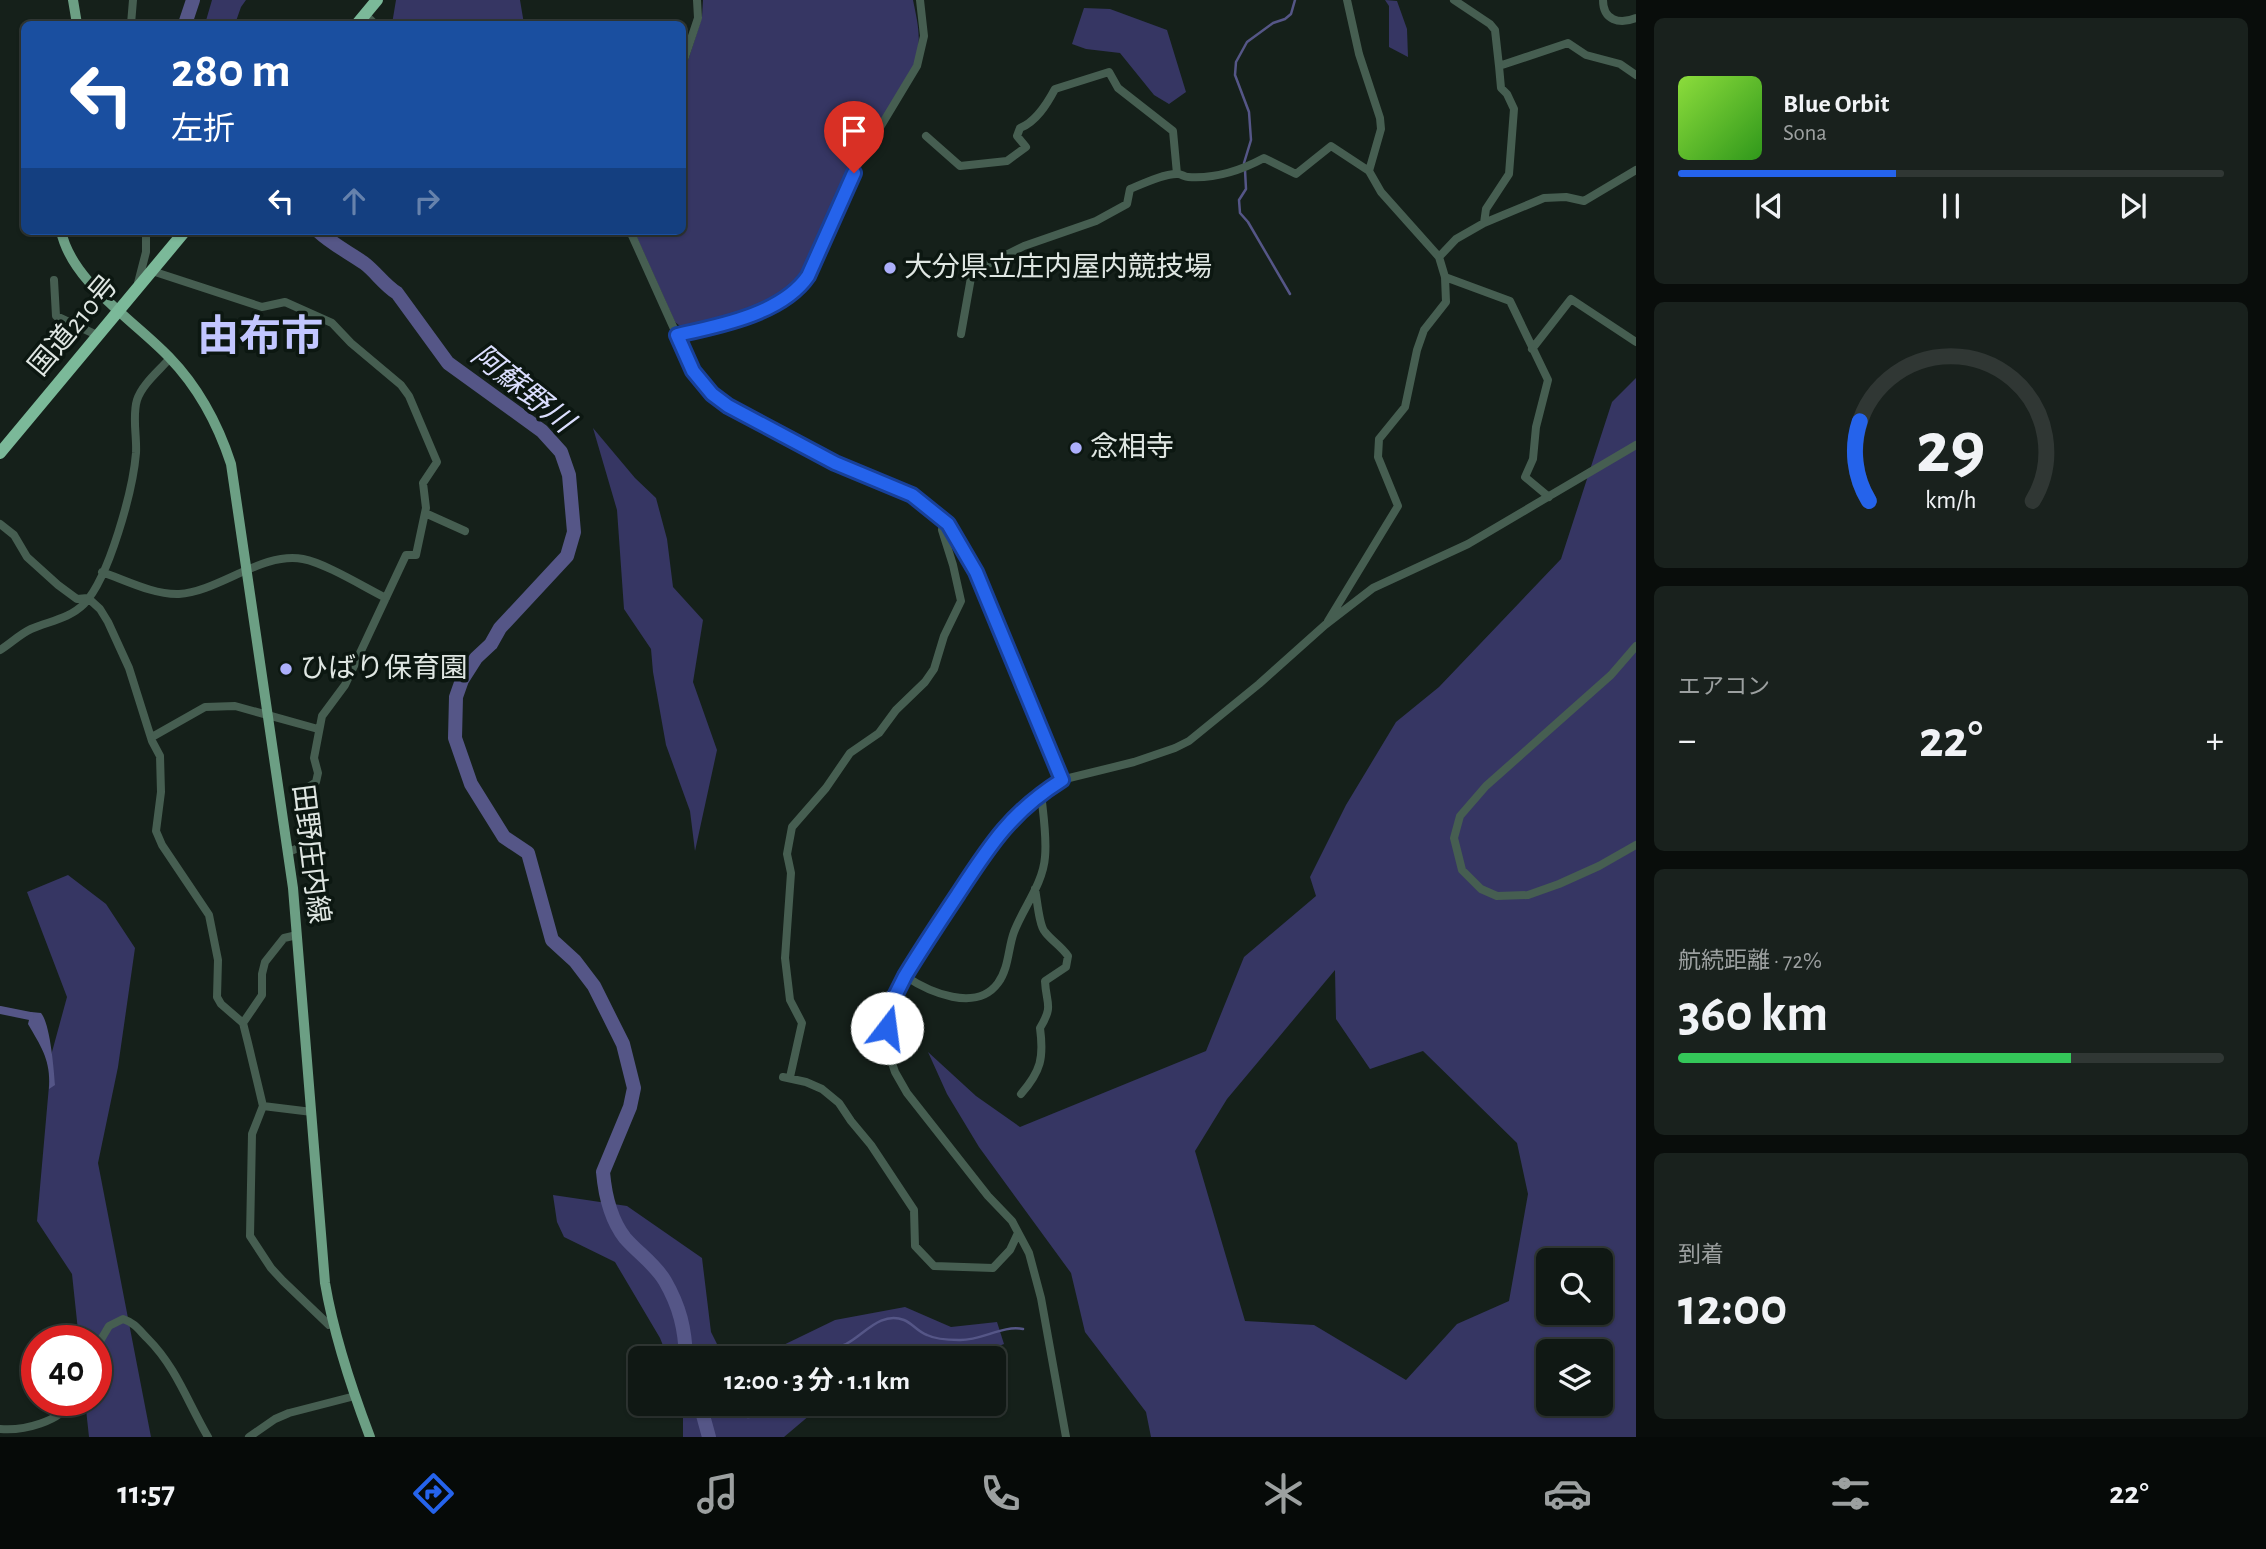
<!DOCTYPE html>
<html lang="ja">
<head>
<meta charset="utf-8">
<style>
  :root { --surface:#101814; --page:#19211d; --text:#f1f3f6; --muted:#9ca0a0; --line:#303734; --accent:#2563eb }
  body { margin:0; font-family:"Alegreya Sans","Noto Sans JP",sans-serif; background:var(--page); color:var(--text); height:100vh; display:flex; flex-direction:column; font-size:26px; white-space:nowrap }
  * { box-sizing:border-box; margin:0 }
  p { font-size:23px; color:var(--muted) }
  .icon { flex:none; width:38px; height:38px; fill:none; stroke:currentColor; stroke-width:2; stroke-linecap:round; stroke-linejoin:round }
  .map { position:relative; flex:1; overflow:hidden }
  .panel { display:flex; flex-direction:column; gap:18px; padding:18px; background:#090d0b; width:630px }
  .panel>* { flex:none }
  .guide { position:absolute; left:21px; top:21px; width:665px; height:214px; border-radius:10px; box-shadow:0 2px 5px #0004,0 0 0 2px var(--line); background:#1a4fa0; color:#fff; overflow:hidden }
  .tools { position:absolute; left:1536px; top:1248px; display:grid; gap:14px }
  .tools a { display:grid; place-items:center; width:77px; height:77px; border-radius:10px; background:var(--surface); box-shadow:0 2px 5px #0004,0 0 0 2px var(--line); font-size:35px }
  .speed { position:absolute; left:21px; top:1325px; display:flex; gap:14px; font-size:35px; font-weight:700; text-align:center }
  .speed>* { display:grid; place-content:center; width:91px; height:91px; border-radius:50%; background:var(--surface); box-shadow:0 2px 5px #0004,0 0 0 2px var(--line); line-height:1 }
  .speed .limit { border:10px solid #d22; background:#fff; color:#111 }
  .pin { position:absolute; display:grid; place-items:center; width:60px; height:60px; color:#fff; margin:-72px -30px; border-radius:50% 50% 50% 0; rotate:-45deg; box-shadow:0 0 7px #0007 }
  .pin .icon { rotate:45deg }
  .me { position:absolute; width:77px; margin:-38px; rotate:15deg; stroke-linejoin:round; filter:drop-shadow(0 0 5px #0008) }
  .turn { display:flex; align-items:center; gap:24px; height:147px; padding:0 35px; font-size:32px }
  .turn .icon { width:91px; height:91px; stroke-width:2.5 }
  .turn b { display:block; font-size:49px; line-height:60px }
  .lanes { display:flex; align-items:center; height:66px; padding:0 35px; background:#0003; justify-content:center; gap:35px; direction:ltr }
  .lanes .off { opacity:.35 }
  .big { font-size:52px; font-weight:700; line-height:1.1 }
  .panel .tile { flex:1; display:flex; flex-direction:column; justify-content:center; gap:10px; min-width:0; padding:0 24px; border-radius:10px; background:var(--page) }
  .panel .dial { align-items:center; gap:0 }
  .dial svg { height:182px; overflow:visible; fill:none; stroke:var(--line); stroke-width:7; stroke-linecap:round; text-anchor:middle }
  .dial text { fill:var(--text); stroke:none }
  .song { display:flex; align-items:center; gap:21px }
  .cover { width:84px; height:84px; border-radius:10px; background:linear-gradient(135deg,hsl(90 70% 55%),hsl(110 70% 35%)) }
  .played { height:7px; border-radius:4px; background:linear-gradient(90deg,var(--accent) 40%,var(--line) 40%) }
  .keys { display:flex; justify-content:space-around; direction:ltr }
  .heat { display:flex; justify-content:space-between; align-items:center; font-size:38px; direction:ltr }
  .charge { height:10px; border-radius:5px; background:linear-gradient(90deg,#34c759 72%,var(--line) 0) }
  .trip { position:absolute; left:628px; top:1346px; width:378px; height:70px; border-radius:10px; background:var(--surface); box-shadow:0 2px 5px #0004,0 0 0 2px var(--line); font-weight:700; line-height:70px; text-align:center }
  .tab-bar { display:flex; height:112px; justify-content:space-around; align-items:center; background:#060a08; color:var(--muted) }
  .tab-bar .icon { width:49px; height:49px }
  .tab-bar .selected { color:var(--accent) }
  .tab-bar b { font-size:32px; color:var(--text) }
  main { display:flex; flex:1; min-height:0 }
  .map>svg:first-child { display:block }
  .green { fill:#363663; fill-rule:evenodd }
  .water { fill:#555687 }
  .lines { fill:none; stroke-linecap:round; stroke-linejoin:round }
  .stream { stroke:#555687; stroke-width:2.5 }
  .canal { stroke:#555687; stroke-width:8 }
  .river { stroke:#555687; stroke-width:14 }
  .minor { stroke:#465e51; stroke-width:8 }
  .major { stroke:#6c9f84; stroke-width:10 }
  .highway { stroke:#7bb999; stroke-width:12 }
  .route-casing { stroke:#184099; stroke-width:18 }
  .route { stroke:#2563eb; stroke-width:12 }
  .poi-dot { fill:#acaffb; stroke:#0c1711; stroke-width:2.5 }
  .labels { text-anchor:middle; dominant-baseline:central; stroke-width:7; stroke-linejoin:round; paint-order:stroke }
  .poi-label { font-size:28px; fill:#dfe6e2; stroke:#0c1711; text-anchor:start }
  .street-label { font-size:28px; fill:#dfe6e2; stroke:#0c1711 }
  .water-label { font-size:30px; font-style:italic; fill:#dbdefe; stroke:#0c1711 }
  .town-label { font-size:42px; font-weight:bold; fill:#c2c6ff; stroke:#0c1711 }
</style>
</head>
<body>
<main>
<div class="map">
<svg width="1636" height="1437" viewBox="0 0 1636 1437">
  <rect width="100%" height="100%" fill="#15201a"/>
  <path class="green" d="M212,0H246L241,7L235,24H205Z
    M396,0H520L524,24H392Z
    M703,0H913C917,20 922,38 916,58C906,93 876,122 858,153C838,190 818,259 789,285C764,307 712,325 680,326L675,322L634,231H682L683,76L702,17Z
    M1385,0L1397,1L1407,29L1408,57L1389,47V6Z
    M1084,8L1110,9L1167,30L1186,92L1169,104L1154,95L1120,53L1086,49L1072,44Z
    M1636,378V1437H1151L1146,1412L1085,1332L1071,1273L979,1147L947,1094L928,1052L976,1096L1020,1127L1206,1051L1244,957L1316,896L1310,877L1346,805L1396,722L1439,687L1561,559L1612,402ZM1335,970L1336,1019L1370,1069L1423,1051L1517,1143L1528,1194L1509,1301L1457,1324L1406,1380L1314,1325L1245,1321L1195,1151L1227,1099ZM1549,1260H1601V1312H1549ZM1549,1351H1601V1404H1549Z
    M593,428L635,478L656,498L667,539L673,587L703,620L693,682L717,750L695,851L690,811L666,745L653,672L651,649L624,609L617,510Z
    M68,875L106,904L135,948L118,1067L98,1163L151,1437H89L85,1400H96V1340H79L72,1274L37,1221L52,1052L67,997L27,892Z
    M553,1195L627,1206L702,1258L711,1332L724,1358H668L660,1338L615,1262L564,1237L557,1222Z
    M905,1307L951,1327L997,1322L1004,1344L970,1357L923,1356L887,1351L870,1358H763L771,1351L835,1320Z
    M683,1404H818L810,1415L784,1437H683Z"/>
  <path class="water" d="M31,1012L41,1013C50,1023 54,1069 55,1085L49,1089C51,1061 42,1048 28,1024Z"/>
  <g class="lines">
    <path class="stream" d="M1244,163L1251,140L1249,112L1235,75L1236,62L1247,42L1273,23L1285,19L1291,14L1295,0
      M1245,170L1246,189L1239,200L1240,213L1248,222L1290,294
      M796,1358C808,1341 829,1353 846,1344C864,1335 880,1311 904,1320C912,1323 918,1332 927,1335C935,1339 950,1340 959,1340C981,1341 1002,1325 1023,1329
      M701,1408L748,1417L768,1415L779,1404"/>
    <path class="canal" d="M0,1010L30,1016"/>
    <path class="river" d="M185,24L193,0
      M318,231C332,244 348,252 364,263C376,272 384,285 397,293L448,363L542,431L561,452L569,475L574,532L567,556L500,628L491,644L476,658L462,680L456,697L455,738L471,784L504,837L528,853L552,940L575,961L594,986L623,1044L634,1088L630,1107L603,1172C605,1195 611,1220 625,1238C638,1253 655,1264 665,1281C680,1307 685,1329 686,1358
      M697,1404L701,1408L709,1437"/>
    <path class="minor" d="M1347,0L1359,54L1380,118L1381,129L1369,171
      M1454,0L1490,24L1495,30L1499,66
      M1603,0C1603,20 1619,25 1636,18
      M365,14L375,24
      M131,24L133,0
      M682,66L698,18L697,0
      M926,136L960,166L1007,161L1026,147L1017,136L1020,128C1036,122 1047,104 1055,89L1109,72L1118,88L1173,131L1177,174
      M1484,223L1486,209L1509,174L1514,109L1507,94L1501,88L1499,66L1568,43L1586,55L1620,64L1636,75
      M630,231L693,371L712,394L728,406L835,463L912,495L948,524L976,572L1061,780
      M1439,257L1456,239L1484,223L1544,198L1566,197L1584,201L1636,170
      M152,271L262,307L285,302L332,323L351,343L401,385L409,396L437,462L423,483L426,508L416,555H406L345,685L322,716L314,758L318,773L316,782L302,791C299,809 312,818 317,834L312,843L288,852
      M1445,277L1510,301L1548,380L1536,427L1533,459L1525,477L1549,497
      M54,280L56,316L99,336
      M138,283L146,252V231
      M961,334L972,272L1024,246L1096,221L1127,204L1130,189C1142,184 1165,173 1178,174C1181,174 1185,177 1188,177C1216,179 1240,171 1264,158L1296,174L1331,146L1369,171L1381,192L1439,257L1445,277L1446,302L1424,330L1417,350L1405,407L1379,439L1378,457L1398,506L1328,621
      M677,335L744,318L788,295L806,279L858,164L917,66L924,36L920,0
      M1532,349L1571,299L1636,342
      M425,513L465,531
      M0,524L14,535L27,557L58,585L77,599L88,598L100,609L108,622L129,668L152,741L160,756L161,792L156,831L162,845L209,915L218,960L217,997L221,1004L243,1023L248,1043L263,1106L252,1134L250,1236L271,1268L283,1281L329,1325L333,1323
      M102,572C125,580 154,595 179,594C218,592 263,551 303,559C325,563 364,587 386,598
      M1636,646L1611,675L1486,786L1460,816L1454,838L1462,870L1481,889L1497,896L1528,895L1559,884L1599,866L1636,845
      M0,650C10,644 20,634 31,629C49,621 69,619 84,604C109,578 133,490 136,453C137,436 132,416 137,400C142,384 160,370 170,358
      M152,737L205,707L235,706L318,729
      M905,976C929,992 976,1013 998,983C1009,968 1008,948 1014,932C1023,908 1043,884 1045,857C1047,836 1043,813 1041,793
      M243,1023L262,995V974L265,962L284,938L297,935
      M783,1077L806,1082L822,1089L839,1103L851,1121L871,1145L914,1210L915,1246L934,1266L993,1268L1010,1250L1018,1233
      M790,1077L802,1023L790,1000L785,958L791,873L787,854L792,827L826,788L850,753L879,733L896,710L925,682L934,669L944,636L961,601L953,565L942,530L943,520
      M1021,1094C1041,1071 1044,1058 1040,1028C1054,1005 1046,1004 1045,981L1066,967L1068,956C1061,946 1052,941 1045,932C1039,926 1037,898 1035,889
      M263,1106L312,1112
      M96,1348L109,1326L123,1319C135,1323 139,1330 148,1339C176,1367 188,1403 208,1437
      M0,1429C23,1431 61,1422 72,1400
      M249,1437L275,1419L289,1413L355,1396
      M1066,1437L1041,1298L1029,1253L1012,1221L988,1196L907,1093L895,1072L888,1051L887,1028L893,998L905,976L988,846L1008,822L1041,793L1061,780L1134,762L1175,748L1189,741L1259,684L1325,625L1373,588L1468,544L1636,445"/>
    <path class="major" d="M73,0L77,24
      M61,231C72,283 134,320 169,357C198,387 218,424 231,464L293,888L325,1283C334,1336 351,1387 370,1437"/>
    <path class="highway" d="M357,24L377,0
      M0,453L185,231"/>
  </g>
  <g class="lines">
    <g class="route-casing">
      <path id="route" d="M854,173L808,276C782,314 718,326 677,335L693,371L712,394L728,406L835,463L912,495L948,524L976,572L1062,780C1011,812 990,845 958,894C940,921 922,948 905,976L894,998L887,1028"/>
    </g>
    <use href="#route" class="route"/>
  </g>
  <g class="poi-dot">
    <circle cx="890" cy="268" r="7"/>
    <circle cx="1076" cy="448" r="7"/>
    <circle cx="286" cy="669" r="7"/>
  </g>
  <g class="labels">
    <g class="poi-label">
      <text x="904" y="268">大分県立庄内屋内競技場</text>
      <text x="1090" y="448">念相寺</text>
      <text x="300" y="669">ひばり保育園</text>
    </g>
    <g class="street-label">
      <text transform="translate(74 326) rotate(-50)">国道210号</text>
      <text transform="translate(310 854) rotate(83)">田野庄内線</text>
    </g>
    <g class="water-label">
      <text transform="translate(522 389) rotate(39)">阿蘇野川</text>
    </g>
    <g class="town-label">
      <text x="260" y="337">由布市</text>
    </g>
  </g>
</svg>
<div class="tools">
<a><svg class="icon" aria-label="search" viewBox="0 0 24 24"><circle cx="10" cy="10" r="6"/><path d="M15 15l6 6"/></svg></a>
<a><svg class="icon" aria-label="layers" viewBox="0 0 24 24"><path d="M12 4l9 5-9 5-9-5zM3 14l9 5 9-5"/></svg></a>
</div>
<div class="speed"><div class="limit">40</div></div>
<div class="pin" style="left:854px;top:173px;background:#d93025"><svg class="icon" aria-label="arrive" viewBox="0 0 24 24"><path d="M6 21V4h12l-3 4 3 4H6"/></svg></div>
<svg class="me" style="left:887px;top:1028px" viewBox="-20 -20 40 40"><circle r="19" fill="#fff"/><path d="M0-13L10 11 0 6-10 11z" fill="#2563eb"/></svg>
<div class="trip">12:00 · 3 分 · 1.1 km</div>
<div class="guide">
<div class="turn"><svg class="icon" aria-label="left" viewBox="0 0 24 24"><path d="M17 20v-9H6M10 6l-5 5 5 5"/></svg><div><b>280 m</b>左折</div></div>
<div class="lanes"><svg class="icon" aria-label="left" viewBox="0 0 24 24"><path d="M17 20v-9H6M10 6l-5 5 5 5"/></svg><svg class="icon off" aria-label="ahead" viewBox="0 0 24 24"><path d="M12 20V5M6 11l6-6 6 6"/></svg><svg class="icon off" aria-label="right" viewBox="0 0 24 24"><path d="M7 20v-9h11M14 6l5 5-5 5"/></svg></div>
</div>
</div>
<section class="panel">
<div class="tile">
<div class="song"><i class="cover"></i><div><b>Blue Orbit</b><p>Sona</p></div></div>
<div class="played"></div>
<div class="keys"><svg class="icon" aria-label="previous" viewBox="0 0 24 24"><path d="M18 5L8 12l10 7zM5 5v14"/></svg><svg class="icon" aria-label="pause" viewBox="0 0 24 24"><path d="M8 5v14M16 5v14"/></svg><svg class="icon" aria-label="next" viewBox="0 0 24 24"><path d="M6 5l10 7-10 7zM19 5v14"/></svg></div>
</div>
<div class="tile dial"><svg viewBox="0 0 100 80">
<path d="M14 69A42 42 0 1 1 86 69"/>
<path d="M14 69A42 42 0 0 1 10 34" stroke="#2563eb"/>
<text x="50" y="56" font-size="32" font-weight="700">29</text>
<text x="50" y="72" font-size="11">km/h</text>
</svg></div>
<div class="tile"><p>エアコン</p>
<div class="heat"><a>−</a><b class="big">22°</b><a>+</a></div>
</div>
<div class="tile"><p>航続距離 · 72%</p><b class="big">360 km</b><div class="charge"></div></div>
<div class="tile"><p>到着</p><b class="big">12:00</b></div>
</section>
</main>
<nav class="tab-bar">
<b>11:57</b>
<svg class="icon selected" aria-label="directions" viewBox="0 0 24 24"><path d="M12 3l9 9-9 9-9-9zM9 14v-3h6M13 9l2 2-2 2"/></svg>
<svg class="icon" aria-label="music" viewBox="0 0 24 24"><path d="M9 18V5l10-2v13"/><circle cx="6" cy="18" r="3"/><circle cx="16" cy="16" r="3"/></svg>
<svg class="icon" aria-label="phone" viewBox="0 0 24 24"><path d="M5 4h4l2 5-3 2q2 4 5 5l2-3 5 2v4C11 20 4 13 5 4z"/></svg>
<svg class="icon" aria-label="climate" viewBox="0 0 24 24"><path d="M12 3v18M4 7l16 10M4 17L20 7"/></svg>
<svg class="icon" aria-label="car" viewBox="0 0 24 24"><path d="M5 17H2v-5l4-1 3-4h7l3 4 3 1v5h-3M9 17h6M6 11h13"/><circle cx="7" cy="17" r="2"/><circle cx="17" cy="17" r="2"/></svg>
<svg class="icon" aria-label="filters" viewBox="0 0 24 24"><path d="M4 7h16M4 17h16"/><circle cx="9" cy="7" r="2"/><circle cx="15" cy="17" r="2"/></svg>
<b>22°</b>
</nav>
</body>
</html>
